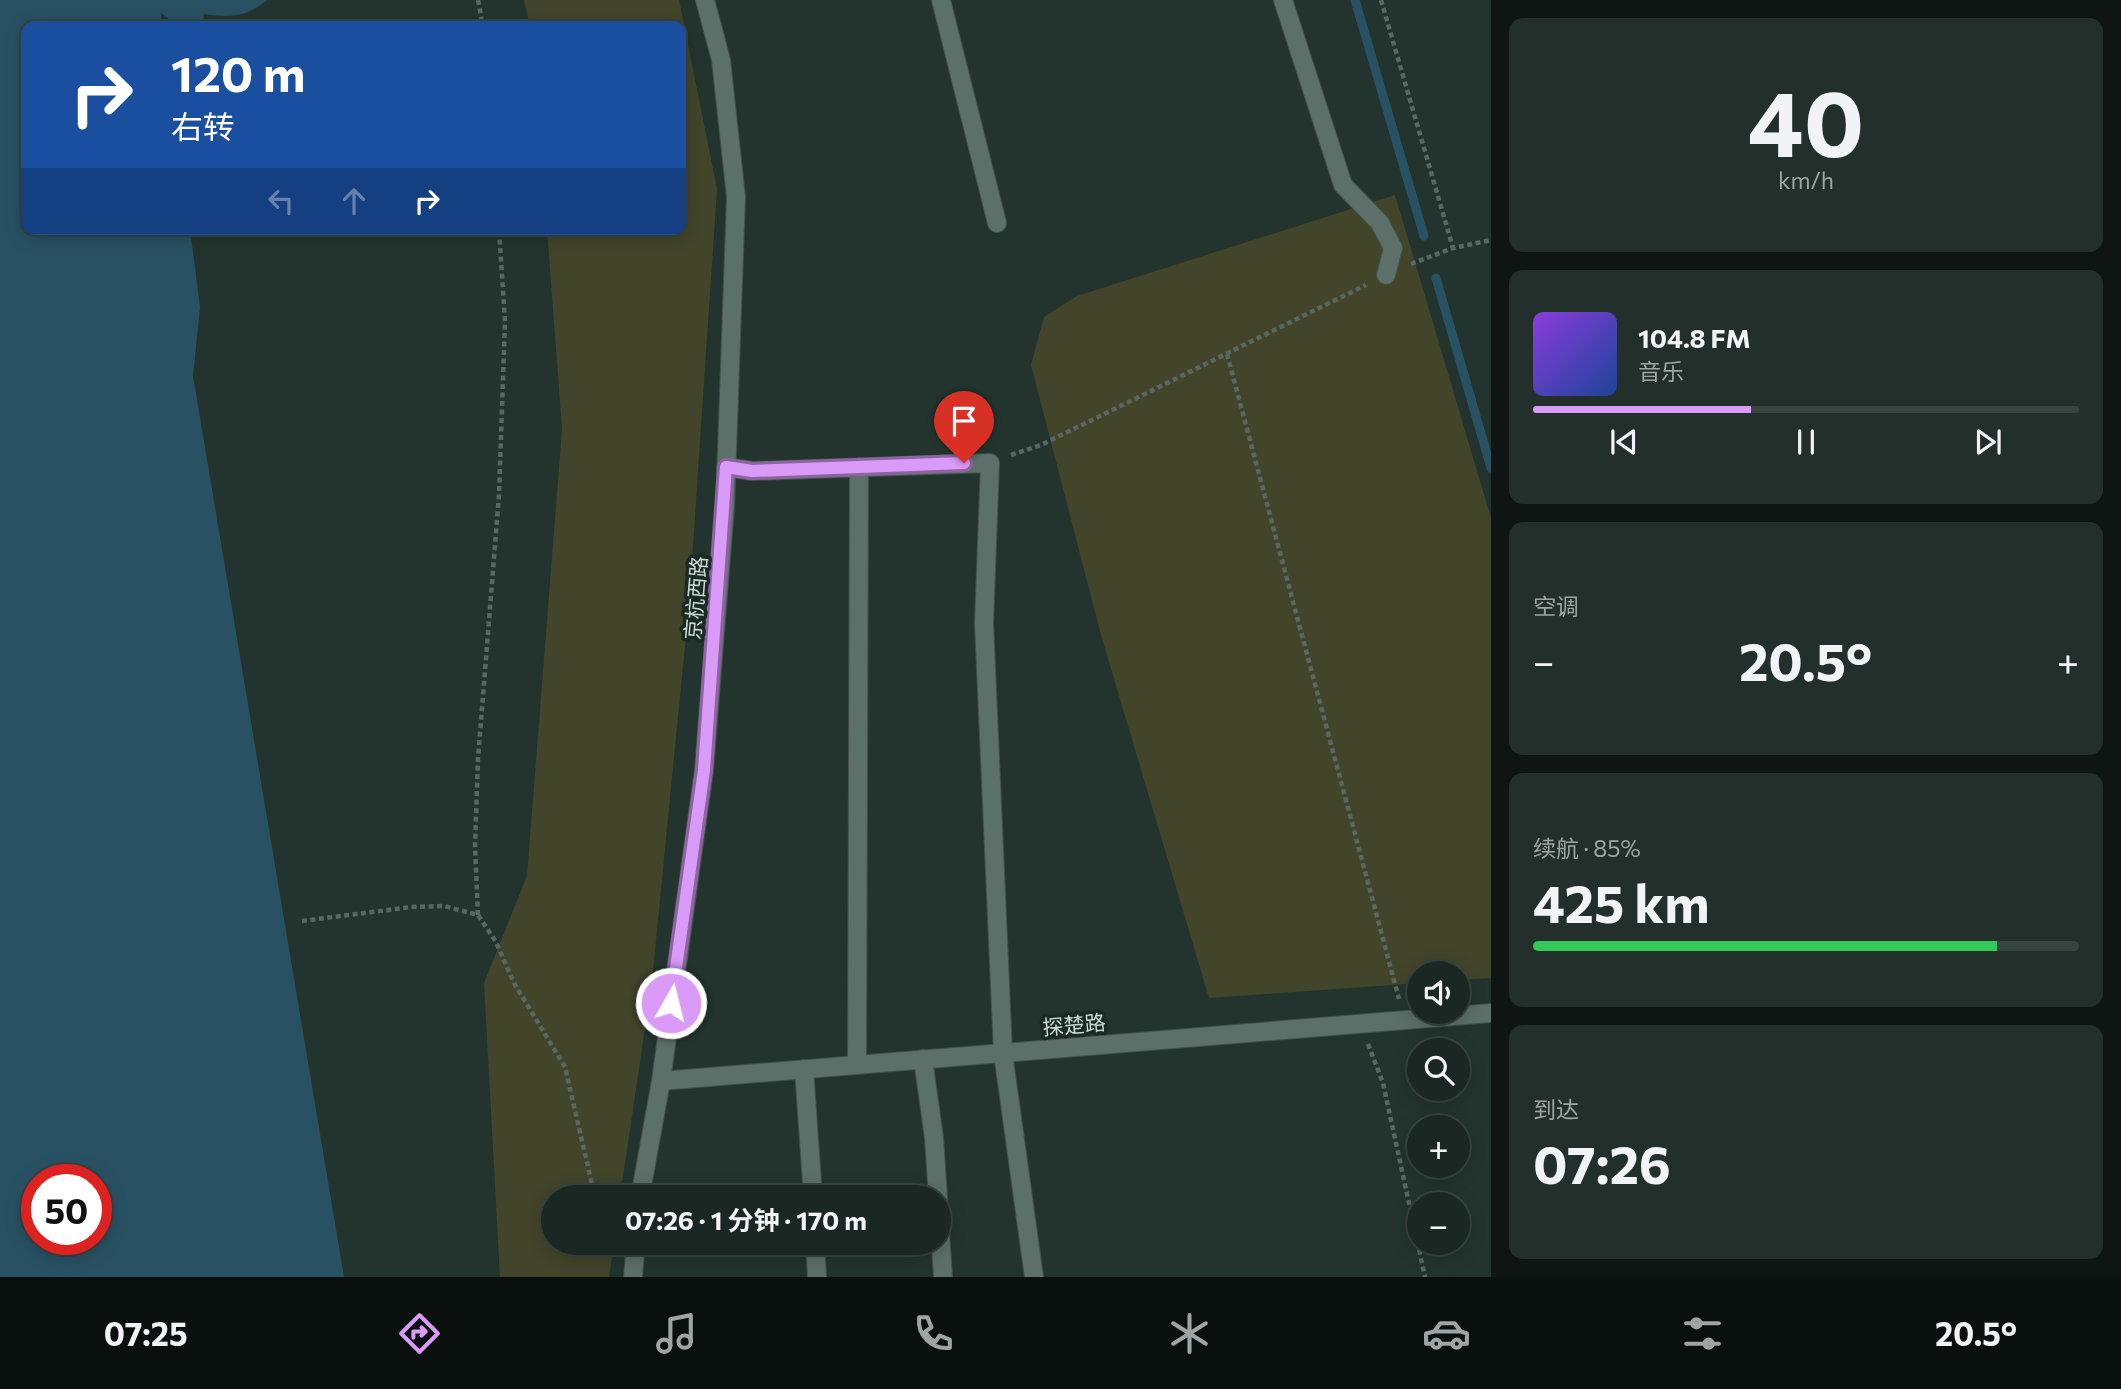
<!DOCTYPE html>
<html lang="zh">
<head>
<meta charset="utf-8">
<style>
  :root { --surface:#1a2722; --page:#232f2a; --text:#f1f3f6; --muted:#9fa5a5; --line:#384440; --accent:#d99af8 }
  body { margin:0; font-family:Commissioner,"Noto Sans SC",sans-serif; background:var(--page); color:var(--text); height:100vh; display:flex; flex-direction:column; font-size:26px; white-space:nowrap }
  * { box-sizing:border-box; margin:0 }
  p { font-size:23px; color:var(--muted) }
  .icon { flex:none; width:38px; height:38px; fill:none; stroke:currentColor; stroke-width:2; stroke-linecap:round; stroke-linejoin:round }
  .map { position:relative; flex:1; overflow:hidden }
  .panel { display:flex; flex-direction:column; gap:18px; padding:18px; background:#0e1513; width:630px }
  .panel>* { flex:none }
  .guide { position:absolute; left:21px; top:21px; width:665px; height:214px; border-radius:14px; box-shadow:0 4px 18px #0003,0 0 0 2px var(--line); background:#1a4fa0; color:#fff; overflow:hidden }
  .buttons { position:absolute; left:1407px; top:961px; display:grid; gap:14px }
  .buttons a { display:grid; place-items:center; width:63px; height:63px; border-radius:50%; background:var(--surface); box-shadow:0 4px 18px #0003,0 0 0 2px var(--line); font-size:35px }
  .speed { position:absolute; left:21px; top:1164px; display:flex; gap:14px; font-size:35px; font-weight:700; text-align:center }
  .speed>* { display:grid; place-content:center; width:91px; height:91px; border-radius:50%; background:var(--surface); box-shadow:0 4px 18px #0003,0 0 0 2px var(--line); line-height:1 }
  .speed .limit { border:10px solid #d22; background:#fff; color:#111 }
  .pin { position:absolute; display:grid; place-items:center; width:60px; height:60px; color:#fff; margin:-72px -30px; border-radius:50% 50% 50% 0; rotate:-45deg; box-shadow:0 0 7px #0007 }
  .pin .icon { rotate:45deg }
  .me { position:absolute; width:77px; margin:-38px; rotate:8deg; stroke-linejoin:round; filter:drop-shadow(0 0 5px #0008) }
  .turn { display:flex; align-items:center; gap:24px; height:147px; padding:0 35px; font-size:32px }
  .turn .icon { width:91px; height:91px; stroke-width:2.5 }
  .turn b { display:block; font-size:49px; line-height:60px }
  .lanes { display:flex; align-items:center; height:66px; padding:0 35px; background:#0003; justify-content:center; gap:35px; direction:ltr }
  .lanes .off { opacity:.35 }
  .big { font-size:52px; font-weight:700; line-height:1.1 }
  .panel .tile { flex:1; display:flex; flex-direction:column; justify-content:center; gap:10px; min-width:0; padding:0 24px; border-radius:14px; background:var(--page) }
  .panel .dial { align-items:center; gap:0 }
  .dial b { font-size:91px; line-height:1 }
  .song { display:flex; align-items:center; gap:21px }
  .cover { width:84px; height:84px; border-radius:10px; background:linear-gradient(135deg,hsl(270 70% 55%),hsl(220 70% 35%)) }
  .played { height:7px; border-radius:4px; background:linear-gradient(90deg,var(--accent) 40%,var(--line) 40%) }
  .keys { display:flex; justify-content:space-around; direction:ltr }
  .heat { display:flex; justify-content:space-between; align-items:center; font-size:38px; direction:ltr }
  .charge { height:10px; border-radius:5px; background:linear-gradient(90deg,#34c759 85%,var(--line) 0) }
  .trip { position:absolute; left:541px; top:1185px; width:410px; height:70px; border-radius:35px; background:var(--surface); box-shadow:0 4px 18px #0003,0 0 0 2px var(--line); font-weight:700; line-height:70px; text-align:center }
  .dock { display:flex; height:112px; justify-content:space-around; align-items:center; background:#0a100e; color:var(--muted) }
  .dock .icon { width:49px; height:49px }
  .dock .current { color:var(--accent) }
  .dock b { font-size:32px; color:var(--text) }
  main { display:flex; flex:1; min-height:0 }
  .map>svg:first-child { display:block }
  .green { fill:#42452a }
  .water { fill:#285264; fill-rule:evenodd }
  .lines { fill:none; stroke-linecap:round; stroke-linejoin:round }
  .stream { stroke:#285264; stroke-width:9 }
  .street-casing { stroke:#42514b; stroke-width:20 }
  .secondary-casing { stroke:#42514b; stroke-width:20 }
  .path { stroke:#586762; stroke-width:4.5; stroke-dasharray:5 3.5; stroke-linecap:butt }
  .street { stroke:#5c6f68; stroke-width:18 }
  .secondary { stroke:#5c6f68; stroke-width:18 }
  .route-casing { stroke:#8d64a1; stroke-width:18 }
  .route { stroke:#d99af8; stroke-width:12 }
  .labels { text-anchor:middle; dominant-baseline:central; stroke-width:7; stroke-linejoin:round; paint-order:stroke }
  .street-label { font-size:21px; fill:#ced9d5; stroke:#192a24 }
</style>
</head>
<body>
<main>
<div class="map">
<svg width="1491" height="1277" viewBox="0 0 1491 1277">
  <rect width="100%" height="100%" fill="#23342e"/>
  <path class="green" d="M524,0H679L717,189L689,605L652,981L620,1197H553V1242L614,1243L609,1277H500L484,983L527,876L562,429L547,229H681V26H530Z
    M1395,195L1491,518V978L1458,980V973H1419V983L1209,998L1101,635L1031,365L1044,317L1077,296Z"/>
  <path class="water" d="M0,0H267C247,17 229,18 204,14L203,26H178L161,13L162,26H26V229H190L200,307L193,376L344,1277H0ZM37,1180H96V1239H37Z"/>
  <g class="lines">
    <path class="stream" d="M1355,0L1424,236
      M1436,278L1491,468"/>
    <g class="street-casing">
      <path id="street" d="M941,0L997,223
        M1283,0L1343,185L1380,223L1393,248L1386,275
        M726,467L752,471L990,463L984,623L1003,1053L1034,1277
        M923,1059L934,1138L938,1197
        M857,1064L859,467
        M804,1069L813,1197
        M938,1200L943,1277
        M815,1242L817,1277"/>
    </g>
    <g class="secondary-casing">
      <path id="secondary" d="M661,1081L1491,1013
        M640,1197L661,1081L704,770L725,507L736,197L721,60L705,0
        M633,1277L636,1242"/>
    </g>
    <path class="path" d="M478,0L483,26
      M1381,0L1453,248
      M1411,264L1453,248L1491,240
      M1227,354L1399,999
      M1011,455L1041,445L1366,285
      M478,915L475,846L478,759L499,495L505,321L499,229
      M302,921L411,907L444,906L478,915L496,942L514,983L565,1067L595,1197
      M1368,1044L1383,1083L1425,1277
      M606,1242L612,1252"/>
    <use href="#street" class="street"/>
    <use href="#secondary" class="secondary"/>
  </g>
  <g class="lines">
    <g class="route-casing">
      <path id="route" d="M671,1003L704,770L726,467L752,471L964,463"/>
    </g>
    <use href="#route" class="route"/>
  </g>
  <g class="labels">
    <g class="street-label">
      <text transform="translate(695 598) rotate(-85)">京杭西路</text>
      <text transform="translate(1074 1024) rotate(-5)">探楚路</text>
    </g>
  </g>
</svg>
<div class="buttons">
<a><svg class="icon" aria-label="sound" viewBox="0 0 24 24"><path d="M4 9h4l5-4v14l-5-4H4zM17 9q2 3 0 6"/></svg></a>
<a><svg class="icon" aria-label="search" viewBox="0 0 24 24"><circle cx="10" cy="10" r="6"/><path d="M15 15l6 6"/></svg></a>
<a>+</a>
<a>−</a>
</div>
<div class="speed"><div class="limit">50</div></div>
<div class="pin" style="left:964px;top:463px;background:#d93025"><svg class="icon" aria-label="arrive" viewBox="0 0 24 24"><path d="M6 21V4h12l-3 4 3 4H6"/></svg></div>
<svg class="me" style="left:671px;top:1003px" viewBox="-20 -20 40 40"><circle r="17" fill="#d99af8" stroke="#fff" stroke-width="3"/><path d="M0-11L8 9 0 5-8 9z" fill="#fff"/></svg>
<div class="trip">07:26 · 1 分钟 · 170 m</div>
<div class="guide">
<div class="turn"><svg class="icon" aria-label="right" viewBox="0 0 24 24"><path d="M7 20v-9h11M14 6l5 5-5 5"/></svg><div><b>120 m</b>右转</div></div>
<div class="lanes"><svg class="icon off" aria-label="left" viewBox="0 0 24 24"><path d="M17 20v-9H6M10 6l-5 5 5 5"/></svg><svg class="icon off" aria-label="ahead" viewBox="0 0 24 24"><path d="M12 20V5M6 11l6-6 6 6"/></svg><svg class="icon" aria-label="right" viewBox="0 0 24 24"><path d="M7 20v-9h11M14 6l5 5-5 5"/></svg></div>
</div>
</div>
<section class="panel">
<div class="tile dial"><b>40</b><p>km/h</p></div>
<div class="tile">
<div class="song"><i class="cover"></i><div><b>104.8 FM</b><p>音乐</p></div></div>
<div class="played"></div>
<div class="keys"><svg class="icon" aria-label="previous" viewBox="0 0 24 24"><path d="M18 5L8 12l10 7zM5 5v14"/></svg><svg class="icon" aria-label="pause" viewBox="0 0 24 24"><path d="M8 5v14M16 5v14"/></svg><svg class="icon" aria-label="next" viewBox="0 0 24 24"><path d="M6 5l10 7-10 7zM19 5v14"/></svg></div>
</div>
<div class="tile"><p>空调</p>
<div class="heat"><a>−</a><b class="big">20.5°</b><a>+</a></div>
</div>
<div class="tile"><p>续航 · 85%</p><b class="big">425 km</b><div class="charge"></div></div>
<div class="tile"><p>到达</p><b class="big">07:26</b></div>
</section>
</main>
<nav class="dock">
<b>07:25</b>
<svg class="icon current" aria-label="directions" viewBox="0 0 24 24"><path d="M12 3l9 9-9 9-9-9zM9 14v-3h6M13 9l2 2-2 2"/></svg>
<svg class="icon" aria-label="music" viewBox="0 0 24 24"><path d="M9 18V5l10-2v13"/><circle cx="6" cy="18" r="3"/><circle cx="16" cy="16" r="3"/></svg>
<svg class="icon" aria-label="phone" viewBox="0 0 24 24"><path d="M5 4h4l2 5-3 2q2 4 5 5l2-3 5 2v4C11 20 4 13 5 4z"/></svg>
<svg class="icon" aria-label="climate" viewBox="0 0 24 24"><path d="M12 3v18M4 7l16 10M4 17L20 7"/></svg>
<svg class="icon" aria-label="car" viewBox="0 0 24 24"><path d="M5 17H2v-5l4-1 3-4h7l3 4 3 1v5h-3M9 17h6M6 11h13"/><circle cx="7" cy="17" r="2"/><circle cx="17" cy="17" r="2"/></svg>
<svg class="icon" aria-label="filters" viewBox="0 0 24 24"><path d="M4 7h16M4 17h16"/><circle cx="9" cy="7" r="2"/><circle cx="15" cy="17" r="2"/></svg>
<b>20.5°</b>
</nav>
</body>
</html>
